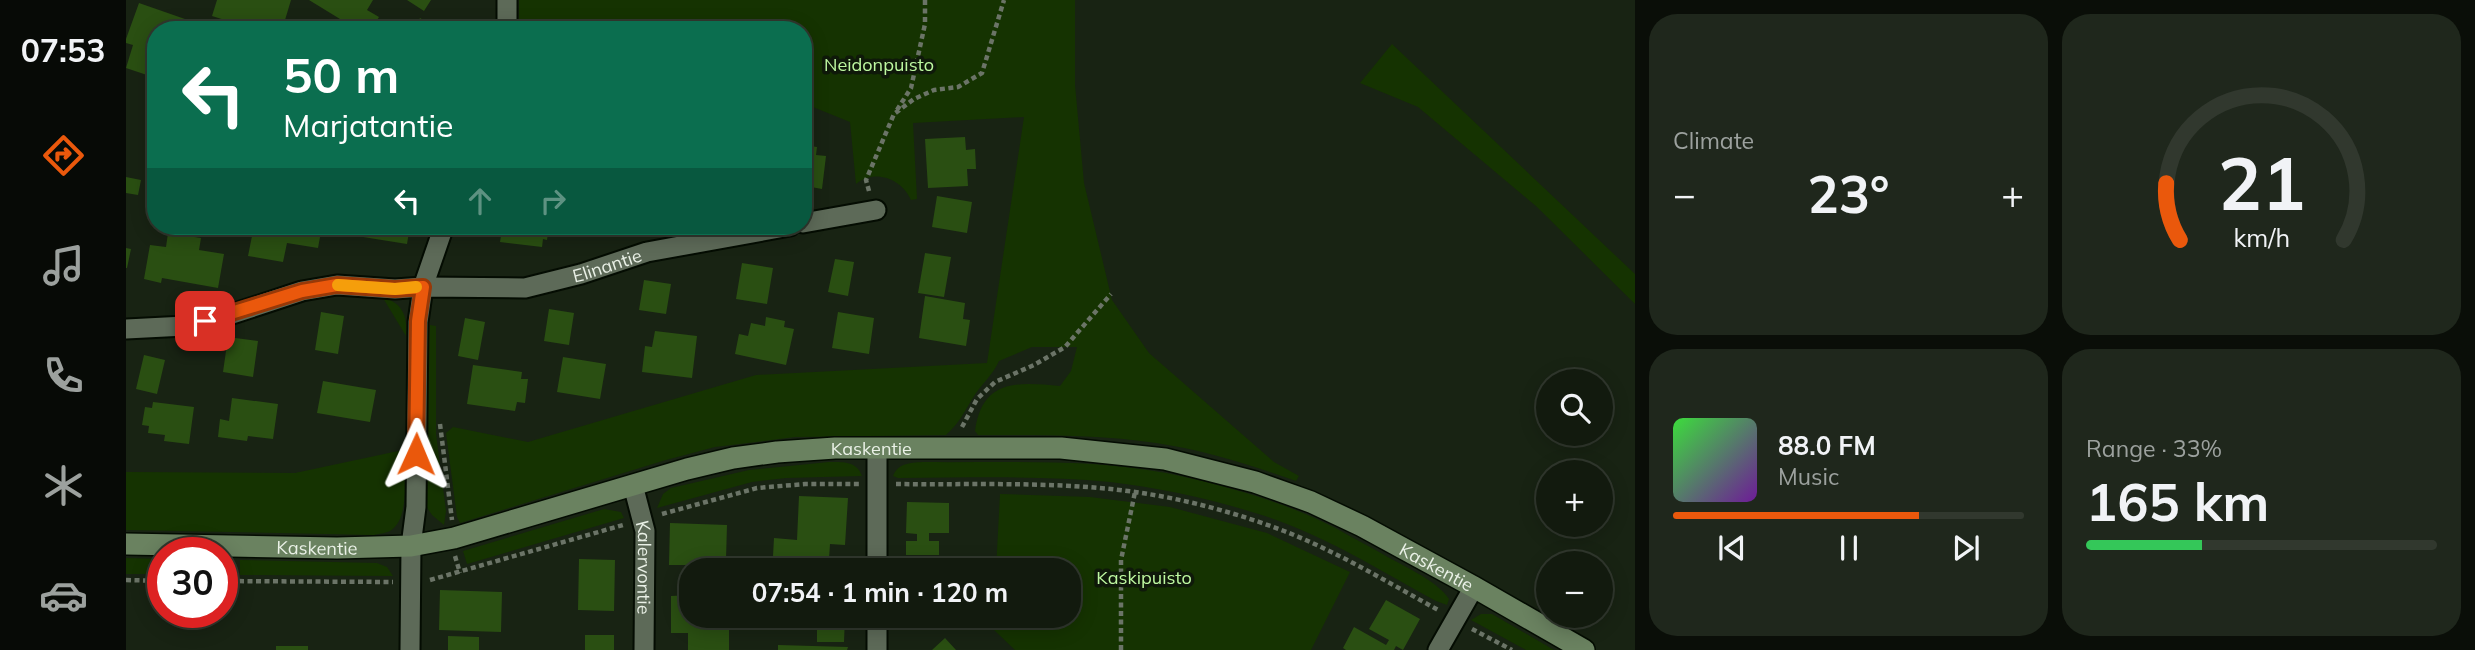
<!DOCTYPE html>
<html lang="en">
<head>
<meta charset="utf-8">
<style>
  :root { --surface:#121a0e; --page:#1f271c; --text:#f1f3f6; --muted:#9ca19e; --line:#31382e; --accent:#ea580c }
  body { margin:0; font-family:Mulish,sans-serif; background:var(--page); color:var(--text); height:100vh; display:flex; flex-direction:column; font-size:26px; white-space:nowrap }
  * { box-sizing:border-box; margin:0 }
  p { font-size:23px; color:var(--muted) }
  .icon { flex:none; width:38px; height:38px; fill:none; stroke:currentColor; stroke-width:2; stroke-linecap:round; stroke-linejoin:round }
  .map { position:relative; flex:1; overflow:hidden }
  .panel { display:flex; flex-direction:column; gap:14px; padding:14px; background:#0a0e08; width:840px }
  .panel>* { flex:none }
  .banner { position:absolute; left:21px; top:21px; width:665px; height:214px; border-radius:28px; box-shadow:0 4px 18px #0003,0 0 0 2px var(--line); background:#0b6e4f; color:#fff; overflow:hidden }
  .buttons { position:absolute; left:1410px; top:369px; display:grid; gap:14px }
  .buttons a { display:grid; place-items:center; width:77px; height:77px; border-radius:50%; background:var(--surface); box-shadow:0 4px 18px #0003,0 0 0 2px var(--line); font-size:35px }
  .speed { position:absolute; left:21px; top:537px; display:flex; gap:14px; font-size:35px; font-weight:700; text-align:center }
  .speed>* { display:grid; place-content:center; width:91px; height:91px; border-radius:50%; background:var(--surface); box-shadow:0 4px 18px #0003,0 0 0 2px var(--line); line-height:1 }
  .speed .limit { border:10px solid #d22; background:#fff; color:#111 }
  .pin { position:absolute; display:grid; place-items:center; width:60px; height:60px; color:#fff; margin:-30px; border-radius:14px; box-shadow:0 4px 10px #0006 }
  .me { position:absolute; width:77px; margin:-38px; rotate:1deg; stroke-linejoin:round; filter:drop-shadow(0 0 5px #0008) }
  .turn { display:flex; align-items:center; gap:24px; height:147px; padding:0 21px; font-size:32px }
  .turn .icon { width:91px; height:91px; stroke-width:2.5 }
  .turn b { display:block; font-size:49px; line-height:60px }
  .lanes { display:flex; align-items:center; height:66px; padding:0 21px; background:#0003; justify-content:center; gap:35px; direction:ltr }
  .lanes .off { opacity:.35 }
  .big { font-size:52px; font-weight:700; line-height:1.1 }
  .panel .tile { flex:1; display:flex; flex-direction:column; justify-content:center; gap:10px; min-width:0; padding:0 24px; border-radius:28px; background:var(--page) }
  .panel .dial { align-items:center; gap:0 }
  .dial svg { height:182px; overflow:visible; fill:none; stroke:var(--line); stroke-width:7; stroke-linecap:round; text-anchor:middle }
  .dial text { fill:var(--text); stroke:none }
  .song { display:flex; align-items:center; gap:21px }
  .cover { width:84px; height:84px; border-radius:10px; background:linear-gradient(135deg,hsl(120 70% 55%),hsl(280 70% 35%)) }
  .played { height:7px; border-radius:4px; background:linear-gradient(90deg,var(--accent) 70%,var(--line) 70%) }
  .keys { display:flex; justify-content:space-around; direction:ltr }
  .heat { display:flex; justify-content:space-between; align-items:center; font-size:38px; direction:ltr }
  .charge { height:10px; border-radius:5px; background:linear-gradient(90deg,#34c759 33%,var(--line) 0) }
  .panel .tiles { flex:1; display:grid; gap:14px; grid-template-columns:repeat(2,1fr) }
  .trip { position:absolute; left:553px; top:558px; width:402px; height:70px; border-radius:28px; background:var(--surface); box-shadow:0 4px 18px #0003,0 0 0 2px var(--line); font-weight:700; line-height:70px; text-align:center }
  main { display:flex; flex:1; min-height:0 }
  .tab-bar { display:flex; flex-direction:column; width:126px; justify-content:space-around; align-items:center; background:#070a06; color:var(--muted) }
  .tab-bar .icon { width:49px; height:49px }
  .tab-bar .selected { color:var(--accent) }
  .tab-bar b { font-size:32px; color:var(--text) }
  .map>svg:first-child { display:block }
  .green { fill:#153301 }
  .building { fill:#2a4f12 }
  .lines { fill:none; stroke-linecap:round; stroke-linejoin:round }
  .street-casing { stroke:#040c02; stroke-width:23 }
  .secondary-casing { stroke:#040c02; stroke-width:24 }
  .path { stroke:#6b7467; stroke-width:4.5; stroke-dasharray:5 3.5; stroke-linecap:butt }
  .street { stroke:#5d6a58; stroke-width:19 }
  .secondary { stroke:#6a8260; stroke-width:21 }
  .route-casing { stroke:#983908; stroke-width:18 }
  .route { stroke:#ea580c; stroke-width:12 }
  .slow { stroke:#f59e0b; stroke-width:12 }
  .labels { text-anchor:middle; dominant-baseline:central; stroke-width:7; stroke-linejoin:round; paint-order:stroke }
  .park-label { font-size:18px; fill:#bef8a1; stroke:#0f190a }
  .street-label { font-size:18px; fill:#eaf1e7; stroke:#0f190a }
</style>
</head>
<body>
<main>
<nav class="tab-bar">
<b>07:53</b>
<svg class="icon selected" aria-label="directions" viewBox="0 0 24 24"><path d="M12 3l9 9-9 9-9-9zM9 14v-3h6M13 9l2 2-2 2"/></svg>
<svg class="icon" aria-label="music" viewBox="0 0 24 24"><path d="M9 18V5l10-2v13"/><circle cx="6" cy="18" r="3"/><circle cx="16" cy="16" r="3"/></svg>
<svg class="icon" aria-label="phone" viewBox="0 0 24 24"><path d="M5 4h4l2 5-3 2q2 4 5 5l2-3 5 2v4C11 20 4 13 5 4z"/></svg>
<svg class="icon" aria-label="climate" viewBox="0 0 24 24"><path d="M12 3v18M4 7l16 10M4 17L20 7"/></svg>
<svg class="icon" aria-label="car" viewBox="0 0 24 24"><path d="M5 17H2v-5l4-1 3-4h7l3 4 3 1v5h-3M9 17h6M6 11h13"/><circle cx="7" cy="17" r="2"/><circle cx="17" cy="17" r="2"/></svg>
</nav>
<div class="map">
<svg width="1509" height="650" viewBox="0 0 1509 650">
  <rect width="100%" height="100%" fill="#182313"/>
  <path class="green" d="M393,0H949V85L958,183L986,300L1023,353L1148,462L1173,476L1170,481C1125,465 1078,450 1030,443C971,434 911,435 852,435L849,431C856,379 891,382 934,386L945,371L951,347H906L873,361C867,374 858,382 850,393C840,408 834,423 820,435L669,437L589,447L540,460L334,523L331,517L320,433L327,427L402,442L630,375L861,363L898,117L787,123L791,199L785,200C775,178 748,169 730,184L724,122L677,103V30H393Z
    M1266,44L1509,274V304L1411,207L1292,107L1234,83Z
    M257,298C277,302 282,318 280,336Z
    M304,325L310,326V434L320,511L318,525L306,515L300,506V369Z
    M277,450C278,471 285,519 264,531C260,533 252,534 248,535L0,530V472L169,473Z
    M703,462C717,462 731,461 736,476L660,478L626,482L531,508L537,494L545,488L623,470Z
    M796,462C877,463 960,458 1040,473C1086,482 1155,501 1197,522C1216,531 1234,542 1253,552C1273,564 1311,580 1323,599L1321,605L1310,601C1255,571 1200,536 1139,516C1089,500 1036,488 984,482C914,475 842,478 772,478L767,476C772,463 784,463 796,462Z
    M874,494L964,497L1044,507L1141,533L1224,572L1185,650H889L867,629L868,616H943V570H870Z
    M478,509L495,512L498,518L341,564L337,551Z
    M0,558L37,559V574H0Z
    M114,560L251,563L261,567L267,576L114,575Z
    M1355,614H1366L1428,650H1400L1345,620Z"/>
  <path class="building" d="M91,0H165L156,30H130L86,16Z
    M183,0H247L241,10L253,17L245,30H208L214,19Z
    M281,0H305L298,11Z
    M13,3L79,26L78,30H30V78L0,68L7,45L0,43V39Z
    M294,18L314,30H287Z
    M839,137L840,150L849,149L850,169H841L842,186L802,188L799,139Z
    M677,145L691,147L690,155L700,156L696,189L685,187L684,194L677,193Z
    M0,177L15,180L12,195L0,193Z
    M811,196L846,202L841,233L806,227Z
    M128,226H196L192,248L161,243L157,262L122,256Z
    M213,226H284L281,244L212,233Z
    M358,226H423L421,240L417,239L416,247L374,242L376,230Z
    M42,233L75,238L73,250L98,254L92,288L36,278L35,283L18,279L24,245L40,247Z
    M0,248L5,249L1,268H0Z
    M799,253L825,257L818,297L792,293Z
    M709,259L728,262L722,296L702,292Z
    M616,263L647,268L641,304L610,299Z
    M518,280L545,284L540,314L513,310Z
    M799,296L839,303L837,319L844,320L840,346L793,338Z
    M423,309L448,313L443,345L418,341Z
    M195,312L218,316L212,354L189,350Z
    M712,312L748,318L743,354L706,348Z
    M640,317L659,321L658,327L668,329L660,365L609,354L613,334L622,336L625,323L639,326Z
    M339,318L359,322L352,360L332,356Z
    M529,331L571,336L566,378L516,372L519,346L526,347Z
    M102,337L132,341L127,377L97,372Z
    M18,355L39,360L31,394L10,389Z
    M437,357L480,364L474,399L431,392Z
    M347,365L396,372L395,379H402L399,403L391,402L389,411L341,404Z
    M197,381L250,390L244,422L191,413Z
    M106,398L152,404L147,439L122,436L121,441L92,437L94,419L103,421Z
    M27,402L68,407L63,444L38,441L39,435L22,433L23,426L16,425L19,407L26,408Z
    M673,496L722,498L719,545L704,544L703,559L647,556L648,538L671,540Z
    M781,502L823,503V533H803V541H813V555H780V541H791V534L780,533Z
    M544,523L601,525L600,559H605L604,570H565V580H561L562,565H543Z
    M453,559L489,560L488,611L452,610Z
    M780,562L816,563V570H780Z
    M314,590L376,592L375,632L313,630Z
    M565,595V616H599V624H603V650H562V633H545V596Z
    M1260,600L1294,619L1277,650L1270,646L1268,650H1220L1217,648L1228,627L1260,645L1263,640L1243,629Z
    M691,616H719L718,642H691Z
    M779,616H816L815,624H779Z
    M459,635H488V650H459Z
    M322,636L353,637V650H322Z
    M819,638L830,650H806Z
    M652,645L722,647L721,650H652Z
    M150,646H182V650H150Z"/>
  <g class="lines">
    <g class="street-casing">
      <g id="street">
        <path d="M381,30V0"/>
        <path d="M677,223L750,210"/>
        <path id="s1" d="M0,329L59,326L100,316L176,291L211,285L269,289L297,287L399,288L455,274L521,252L664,226"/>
        <path id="s2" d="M507,485L519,531L518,650"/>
        <path d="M751,570V448"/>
        <path d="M284,650L285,546L290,507L292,322L297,287L318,226"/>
        <path d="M751,650V616"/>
        <path d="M1312,650L1348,587"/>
      </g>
    </g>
    <g class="secondary-casing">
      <g id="secondary">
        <path id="s3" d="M0,544L211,548L285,546L328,538L561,469L607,458L651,452L709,448H935L1039,459L1129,482L1185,502L1236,526L1348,587L1458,650"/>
      </g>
    </g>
    <path class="path" d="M771,110L785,88L799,24V0
      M743,191L740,180L768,114L788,99L808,90L832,87L856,73L878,0
      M314,424L326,520
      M836,427L851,399L869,382L908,365L939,347L985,294
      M770,484C849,485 930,481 1009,492C1059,499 1111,513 1158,531C1212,552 1263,583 1314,611
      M536,514L631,488L679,484H733
      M329,556L334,573
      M0,580L37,581
      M304,580L497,525
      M96,581L267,582
      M1346,629L1386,650
      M995,650V560L1009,492"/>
    <use href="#street" class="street"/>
    <use href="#secondary" class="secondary"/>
  </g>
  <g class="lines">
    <g class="route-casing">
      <path id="route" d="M79,321L176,291L211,285L269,289L297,287L292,321L290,454"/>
    </g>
    <use href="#route" class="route"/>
    <path class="slow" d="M212,285L269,289L290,287"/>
  </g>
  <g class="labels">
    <g class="park-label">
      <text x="753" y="64">Neidonpuisto</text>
      <text x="1018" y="577">Kaskipuisto</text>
    </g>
    <g class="street-label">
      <text stroke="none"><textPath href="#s1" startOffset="490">Elinantie</textPath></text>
      <text stroke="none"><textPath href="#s3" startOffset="758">Kaskentie</textPath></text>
      <text stroke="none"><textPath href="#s3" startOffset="191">Kaskentie</textPath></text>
      <text stroke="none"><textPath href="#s3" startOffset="1346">Kaskentie</textPath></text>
      <text stroke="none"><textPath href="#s2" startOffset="84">Kalervontie</textPath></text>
    </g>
  </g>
</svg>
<div class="buttons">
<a><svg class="icon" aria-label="search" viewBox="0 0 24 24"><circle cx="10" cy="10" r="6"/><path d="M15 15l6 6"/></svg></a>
<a>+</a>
<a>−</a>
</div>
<div class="speed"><div class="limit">30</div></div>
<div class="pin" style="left:79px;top:321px;background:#d93025"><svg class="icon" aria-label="arrive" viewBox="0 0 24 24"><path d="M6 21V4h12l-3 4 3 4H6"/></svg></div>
<svg class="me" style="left:290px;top:454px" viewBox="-20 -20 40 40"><path d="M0-17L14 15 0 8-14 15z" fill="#ea580c" stroke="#fff" stroke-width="4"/></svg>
<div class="trip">07:54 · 1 min · 120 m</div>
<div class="banner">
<div class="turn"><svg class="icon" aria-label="left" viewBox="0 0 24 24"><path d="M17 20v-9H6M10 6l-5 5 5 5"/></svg><div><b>50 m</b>Marjatantie</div></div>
<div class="lanes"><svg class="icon" aria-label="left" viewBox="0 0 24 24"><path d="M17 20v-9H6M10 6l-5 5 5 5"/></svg><svg class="icon off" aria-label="ahead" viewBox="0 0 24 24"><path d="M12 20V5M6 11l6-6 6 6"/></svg><svg class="icon off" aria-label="right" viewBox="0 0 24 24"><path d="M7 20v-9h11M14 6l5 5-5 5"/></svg></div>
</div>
</div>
<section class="panel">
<div class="tiles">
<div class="tile"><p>Climate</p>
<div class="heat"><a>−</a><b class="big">23°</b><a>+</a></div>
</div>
<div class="tile dial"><svg viewBox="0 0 100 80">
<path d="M14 69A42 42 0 1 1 86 69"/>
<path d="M14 69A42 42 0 0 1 8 44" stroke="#ea580c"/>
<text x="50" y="56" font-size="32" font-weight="700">21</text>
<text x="50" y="72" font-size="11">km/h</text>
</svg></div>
<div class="tile">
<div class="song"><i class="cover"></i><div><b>88.0 FM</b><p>Music</p></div></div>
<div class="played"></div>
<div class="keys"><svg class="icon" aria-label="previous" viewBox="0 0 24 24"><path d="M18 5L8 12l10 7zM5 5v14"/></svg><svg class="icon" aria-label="pause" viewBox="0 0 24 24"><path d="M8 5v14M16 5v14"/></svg><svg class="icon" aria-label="next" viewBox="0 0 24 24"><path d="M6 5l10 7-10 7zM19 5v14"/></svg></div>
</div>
<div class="tile"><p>Range · 33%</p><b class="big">165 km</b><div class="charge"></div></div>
</div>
</section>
</main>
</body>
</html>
